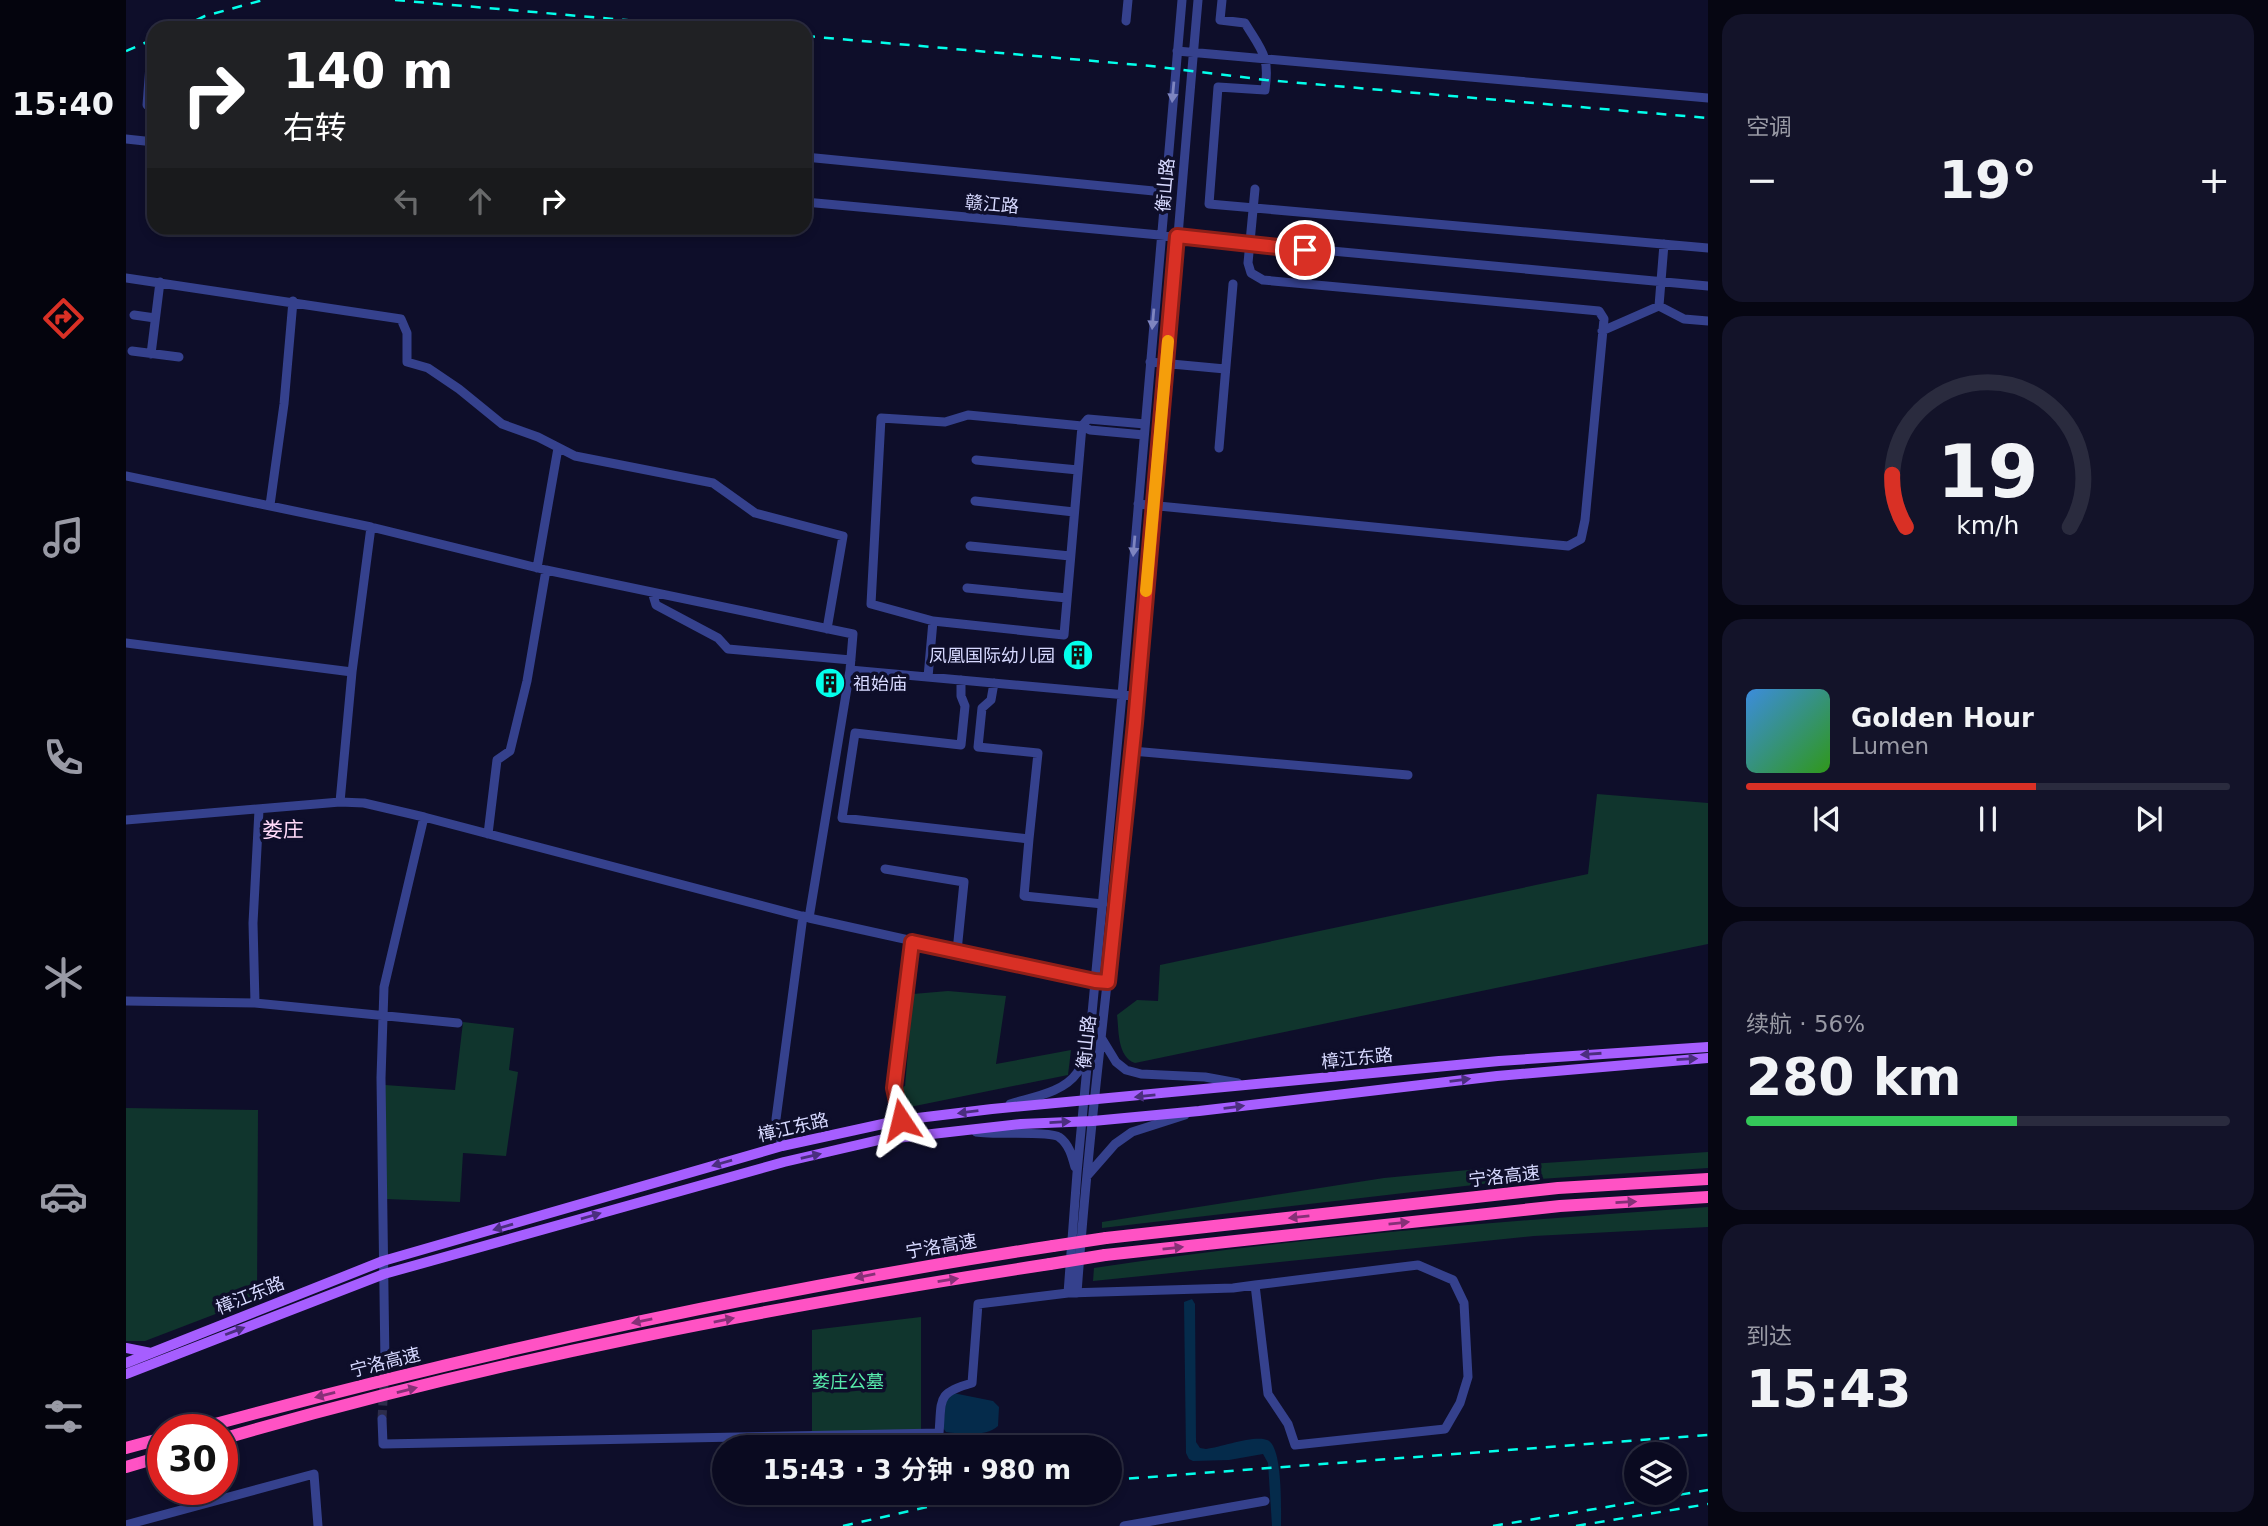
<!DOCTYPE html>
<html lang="zh">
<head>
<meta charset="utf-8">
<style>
  :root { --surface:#0a0a20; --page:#131329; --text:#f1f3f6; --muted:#999aa5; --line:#2a2b3e; --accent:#d93025 }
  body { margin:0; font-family:"DejaVu Sans","Noto Sans SC",sans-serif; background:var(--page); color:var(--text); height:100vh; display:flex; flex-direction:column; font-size:26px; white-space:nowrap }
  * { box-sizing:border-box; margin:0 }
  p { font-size:23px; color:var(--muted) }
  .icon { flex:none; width:38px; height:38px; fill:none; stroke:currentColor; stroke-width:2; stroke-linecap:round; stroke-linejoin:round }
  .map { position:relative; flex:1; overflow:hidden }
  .details { display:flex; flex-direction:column; gap:14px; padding:14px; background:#060612; width:560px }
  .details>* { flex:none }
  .top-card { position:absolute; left:21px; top:21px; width:665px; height:214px; border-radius:21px; box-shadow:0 4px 10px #0003,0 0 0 2px var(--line); background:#202124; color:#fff; overflow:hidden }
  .buttons { position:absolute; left:1498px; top:1442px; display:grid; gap:14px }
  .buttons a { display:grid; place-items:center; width:63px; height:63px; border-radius:50%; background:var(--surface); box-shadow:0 4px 10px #0003,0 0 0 2px var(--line); font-size:35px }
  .speed { position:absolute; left:21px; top:1414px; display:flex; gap:14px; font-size:35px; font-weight:700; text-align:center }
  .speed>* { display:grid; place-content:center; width:91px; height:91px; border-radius:50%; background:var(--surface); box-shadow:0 4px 10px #0003,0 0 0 2px var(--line); line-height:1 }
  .speed .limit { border:10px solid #d22; background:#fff; color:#111 }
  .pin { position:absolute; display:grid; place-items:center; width:60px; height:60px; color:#fff; margin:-30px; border:4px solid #fff; border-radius:50%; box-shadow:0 2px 7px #0007 }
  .me { position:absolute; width:77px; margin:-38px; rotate:350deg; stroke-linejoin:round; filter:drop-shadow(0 0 5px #0008) }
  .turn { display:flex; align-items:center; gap:24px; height:147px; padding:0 21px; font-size:32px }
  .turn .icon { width:91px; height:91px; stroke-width:2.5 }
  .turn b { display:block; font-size:49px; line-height:60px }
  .lanes { display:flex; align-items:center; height:66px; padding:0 21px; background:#0003; justify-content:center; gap:35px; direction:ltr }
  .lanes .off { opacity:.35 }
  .big { font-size:52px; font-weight:600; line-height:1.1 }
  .details .tile { flex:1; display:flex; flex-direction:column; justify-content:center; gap:10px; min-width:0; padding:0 24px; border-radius:21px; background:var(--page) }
  .details .dial { align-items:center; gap:0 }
  .dial svg { height:182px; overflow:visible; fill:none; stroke:var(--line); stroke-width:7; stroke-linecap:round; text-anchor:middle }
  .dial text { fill:var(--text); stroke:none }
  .song { display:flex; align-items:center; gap:21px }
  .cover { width:84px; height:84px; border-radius:10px; background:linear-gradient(135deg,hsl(210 70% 55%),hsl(110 70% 35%)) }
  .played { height:7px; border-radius:4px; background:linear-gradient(90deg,var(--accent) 60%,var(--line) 60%) }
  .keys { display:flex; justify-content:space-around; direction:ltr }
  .heat { display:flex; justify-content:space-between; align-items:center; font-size:38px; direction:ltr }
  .charge { height:10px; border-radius:5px; background:linear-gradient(90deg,#34c759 56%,var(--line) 0) }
  .trip { position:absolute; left:586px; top:1435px; width:410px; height:70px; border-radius:35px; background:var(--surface); box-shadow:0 4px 10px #0003,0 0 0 2px var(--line); font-weight:600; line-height:70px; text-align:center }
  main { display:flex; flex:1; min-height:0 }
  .menu { display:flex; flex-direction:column; width:126px; justify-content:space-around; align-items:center; background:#04040d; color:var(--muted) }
  .menu .icon { width:49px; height:49px }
  .menu .active { color:var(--accent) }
  .menu b { font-size:32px; color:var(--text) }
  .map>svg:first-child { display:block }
  .green { fill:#10352d }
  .water { fill:#052b4b }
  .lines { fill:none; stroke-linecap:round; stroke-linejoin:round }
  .minor-tunnel { stroke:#2c2c4a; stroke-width:9; stroke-dasharray:9 4.5; stroke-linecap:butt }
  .minor { stroke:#35418d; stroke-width:9 }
  .major { stroke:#a65eff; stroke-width:10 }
  .highway { stroke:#ff52c4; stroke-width:12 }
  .rail { stroke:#03ffeb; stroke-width:2.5; stroke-dasharray:10 9; stroke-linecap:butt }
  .highway-bridge { stroke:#ff52c4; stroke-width:12 }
  .oneway { fill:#7e85c0 }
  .oneway2 { fill:#4b2e7f }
  .oneway3 { fill:#863077 }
  .route-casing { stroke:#8d1f18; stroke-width:18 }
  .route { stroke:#d93025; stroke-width:12 }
  .slow { stroke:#f59e0b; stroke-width:12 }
  .labels { text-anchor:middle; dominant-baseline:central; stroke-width:7; stroke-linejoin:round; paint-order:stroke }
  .street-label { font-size:18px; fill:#d7d9ff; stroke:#0e0e2a }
  .poi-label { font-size:18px; fill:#d7d9ff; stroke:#0e0e2a; text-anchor:end }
  .park-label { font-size:18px; fill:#57ebab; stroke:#0e0e2a }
  .quarter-label { font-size:21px; fill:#ffd9f8; stroke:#0e0e2a }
</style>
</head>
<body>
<main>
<nav class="menu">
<b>15:40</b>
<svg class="icon active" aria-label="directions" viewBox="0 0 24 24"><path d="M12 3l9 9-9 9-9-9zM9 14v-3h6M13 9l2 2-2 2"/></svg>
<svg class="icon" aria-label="music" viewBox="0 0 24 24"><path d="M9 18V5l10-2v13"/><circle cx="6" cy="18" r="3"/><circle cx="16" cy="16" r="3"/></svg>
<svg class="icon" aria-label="phone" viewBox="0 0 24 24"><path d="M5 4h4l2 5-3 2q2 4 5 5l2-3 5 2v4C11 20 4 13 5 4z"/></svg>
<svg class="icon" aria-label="climate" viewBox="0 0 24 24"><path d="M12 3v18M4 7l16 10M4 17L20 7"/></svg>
<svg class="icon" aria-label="car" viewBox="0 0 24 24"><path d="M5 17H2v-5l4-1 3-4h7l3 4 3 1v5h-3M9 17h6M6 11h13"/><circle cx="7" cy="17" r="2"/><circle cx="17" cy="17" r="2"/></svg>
<svg class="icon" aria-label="filters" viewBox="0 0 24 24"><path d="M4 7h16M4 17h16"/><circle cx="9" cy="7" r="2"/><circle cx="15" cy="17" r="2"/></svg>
</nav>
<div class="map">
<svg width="1582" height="1526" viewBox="0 0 1582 1526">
  <rect width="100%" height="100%" fill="#0e0e2a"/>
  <path class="green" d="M1471,794L1582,803V944L1009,1063C991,1057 993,1030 991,1015L1011,1000L1032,1001L1034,965L1462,874Z
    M822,991L880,996L870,1064L945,1050L942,1075L779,1108L774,1088L779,1086L787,994Z
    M337,1022L388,1028L383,1070L392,1072L380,1156L337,1153L334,1202L260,1199L259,1085L329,1090Z
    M0,1108L132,1110L131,1298L19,1341H0Z
    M1582,1152V1168L1382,1181L976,1228V1222L1258,1178L1404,1164Z
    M1582,1207V1227L1408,1236L967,1281L968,1268C1172,1237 1377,1221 1582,1207Z
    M795,1317V1430L686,1432V1330Z"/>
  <path class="water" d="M1066,1299L1069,1304L1070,1442L1074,1448L1080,1449C1096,1447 1128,1435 1141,1440C1157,1445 1155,1510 1155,1526H1146L1142,1463L1137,1454L1103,1460L1067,1461L1063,1459L1060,1453L1058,1302Z
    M827,1393L867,1401L873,1407L872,1426C861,1437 835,1434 820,1432L817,1428L820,1399Z"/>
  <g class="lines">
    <path class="minor-tunnel" d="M256,1419L259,1364"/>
    <path class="minor" d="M1096,0L1094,20L1119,23C1136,51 1144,56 1139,90L1092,87L1083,204L1582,248
      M1000,21L1002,0
      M1051,51L1582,98
      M28,60L24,65L21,105L28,110
      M0,139L28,142
      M679,157L1038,192
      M679,202L1582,286
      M0,278L275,319L281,333V362L302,368L333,389L376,424L412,437L449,456L587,483L629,513L717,536L701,629
      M1533,306L1558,319L1582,321
      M8,315L29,318
      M1476,331L1533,306L1538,244
      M6,351L53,357
      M25,354L34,282
      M1024,362L1099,369
      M1018,435L964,430L956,426L962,419L1019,424
      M1093,448L1107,284
      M850,460L952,470
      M0,476L245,527L420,570L727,634L724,670L683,918
      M849,501L948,512
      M1012,504L1442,546L1455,539L1459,520L1478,319L1473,311L1137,280L1125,273L1122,263L1129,189
      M144,505L158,404L167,301
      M844,546L944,556
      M411,568L432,448
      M841,588L941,598
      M526,592L530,605L592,638L602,649L725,660
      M0,643L226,672
      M724,670L1011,696
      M802,677L807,621L938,635L956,426L842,415L819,422L755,418L745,604L807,621
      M835,680V696L839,706L835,745L729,733L716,818L903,839L912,753L852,747L856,708L865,700L868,683
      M1006,751L1282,775
      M214,802L226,672L245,527
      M0,820L214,802L238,803L298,817L683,918L969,981L982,982
      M362,834L371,760L384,751L401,681L420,570
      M903,839L898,896L977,904
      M759,869L838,882L831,951
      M0,1001L129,1003L332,1023
      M129,1003L127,923L133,810
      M976,1039L990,1062L1000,1070L1015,1074L1079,1077L1112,1083
      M884,1104C906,1097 937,1093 951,1073C956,1067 957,1058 959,1052
      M775,1120L768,1088L786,942
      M850,1132C867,1135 925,1131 933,1137C943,1144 946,1156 949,1167
      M656,1146L650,1119L677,916
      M961,1176L989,1144L1006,1132L1059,1115
      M942,1293L951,1173L996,695L1056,0
      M951,1293C964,1113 988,934 1006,754C1031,503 1050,251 1072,0
      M259,1364L255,1078L258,987L298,817
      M256,1419L257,1444L813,1433C816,1399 810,1393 846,1383L852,1304L942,1293L1107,1288L1129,1285L1292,1265L1327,1280L1338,1303L1342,1377L1334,1403L1319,1429L1169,1445L1162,1424L1142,1394L1129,1285
      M0,1525L188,1474L192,1526
      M998,1526L1139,1501"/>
    <path class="major" d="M0,1348L25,1353
      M0,1363L257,1261L656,1146L775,1120L866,1109L1373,1061L1582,1047
      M0,1374L258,1274L658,1162L753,1140L895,1124L967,1121L1073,1111L1371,1076L1582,1058"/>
    <path class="highway" d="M980,1238L1432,1188L1582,1179
      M979,1255L1434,1206L1582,1197
      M67,1430C350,1353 637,1290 927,1246
      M96,1439C367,1360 645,1307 924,1264
      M0,1448L37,1438
      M0,1467L37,1456"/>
    <path class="rail" d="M269,0L592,28
      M53,28L79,16L137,0
      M679,36L1025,66L1140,80L1582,118
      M0,51L28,39
      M984,1480L1582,1435
      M717,1526L837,1499L884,1493
      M1367,1526L1582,1490
      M1450,1526L1582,1504"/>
    <path class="highway-bridge" d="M927,1246L980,1238
      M924,1264L979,1255"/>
  </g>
  <defs><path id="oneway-solid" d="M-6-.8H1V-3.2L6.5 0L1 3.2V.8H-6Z" transform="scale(1.75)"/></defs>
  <g class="oneway">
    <use href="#oneway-solid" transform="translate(1047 92) rotate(95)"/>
    <use href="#oneway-solid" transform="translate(1027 319) rotate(95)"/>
    <use href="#oneway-solid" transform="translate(1008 546) rotate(95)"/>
  </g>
  <g class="oneway2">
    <use href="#oneway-solid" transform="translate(1465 1054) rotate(176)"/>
    <use href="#oneway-solid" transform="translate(1561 1059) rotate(-3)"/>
    <use href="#oneway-solid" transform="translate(1334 1080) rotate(-7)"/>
    <use href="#oneway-solid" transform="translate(1019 1096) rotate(174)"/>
    <use href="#oneway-solid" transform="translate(1108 1107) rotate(-7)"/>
    <use href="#oneway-solid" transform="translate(842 1112) rotate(173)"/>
    <use href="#oneway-solid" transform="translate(934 1122) rotate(-3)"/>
    <use href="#oneway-solid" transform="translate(685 1156) rotate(-13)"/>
    <use href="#oneway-solid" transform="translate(596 1163) rotate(164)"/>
    <use href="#oneway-solid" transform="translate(465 1216) rotate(-16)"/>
    <use href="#oneway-solid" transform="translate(377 1227) rotate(164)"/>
    <use href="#oneway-solid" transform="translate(109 1331) rotate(-21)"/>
  </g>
  <g class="oneway3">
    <use href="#oneway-solid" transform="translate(1500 1202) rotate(-3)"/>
    <use href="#oneway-solid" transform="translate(1173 1217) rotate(174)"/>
    <use href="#oneway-solid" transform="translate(1273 1223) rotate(-6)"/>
    <use href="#oneway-solid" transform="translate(1047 1248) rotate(-6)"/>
    <use href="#oneway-solid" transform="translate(739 1276) rotate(169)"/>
    <use href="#oneway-solid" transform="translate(822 1280) rotate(-9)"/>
    <use href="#oneway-solid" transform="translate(598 1320) rotate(-11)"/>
    <use href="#oneway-solid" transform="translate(516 1321) rotate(169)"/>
    <use href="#oneway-solid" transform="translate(281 1390) rotate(-14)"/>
    <use href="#oneway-solid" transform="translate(199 1395) rotate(166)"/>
  </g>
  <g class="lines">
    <g class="route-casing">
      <path id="route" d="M775,1120L768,1088L786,942L969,981L982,982L1009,723L1051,236L1179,250"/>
    </g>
    <use href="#route" class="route"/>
    <path class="slow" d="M1020,591L1042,341"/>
  </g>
  <defs>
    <g id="building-disc" transform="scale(1.575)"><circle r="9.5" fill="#03ffeb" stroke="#0e0e2a"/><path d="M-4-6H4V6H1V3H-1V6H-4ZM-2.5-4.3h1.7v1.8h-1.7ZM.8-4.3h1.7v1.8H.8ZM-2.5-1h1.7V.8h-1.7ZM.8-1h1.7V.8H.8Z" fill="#111"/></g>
  </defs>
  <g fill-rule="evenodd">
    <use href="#building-disc" x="952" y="655"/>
    <use href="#building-disc" x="704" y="683"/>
  </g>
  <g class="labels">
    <g class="street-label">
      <text transform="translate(1039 185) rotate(-85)">衡山路</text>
      <text transform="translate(866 204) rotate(5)">赣江路</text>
      <text transform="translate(960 1042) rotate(-84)">衡山路</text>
      <text transform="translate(1231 1058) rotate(-6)">樟江东路</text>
      <text transform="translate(667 1127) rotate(-13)">樟江东路</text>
      <text transform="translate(1378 1176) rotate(-6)">宁洛高速</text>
      <text transform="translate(815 1246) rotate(-9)">宁洛高速</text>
      <text transform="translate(124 1295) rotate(-22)">樟江东路</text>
      <text transform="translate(259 1362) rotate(-14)">宁洛高速</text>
    </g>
    <g class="poi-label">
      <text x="929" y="655">凤凰国际幼儿园</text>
      <text x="727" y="683" text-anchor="start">祖始庙</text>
    </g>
    <g class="park-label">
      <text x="722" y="1381">娄庄公墓</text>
    </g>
    <g class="quarter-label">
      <text x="157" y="830">娄庄</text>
    </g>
  </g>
</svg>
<div class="buttons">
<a><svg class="icon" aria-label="layers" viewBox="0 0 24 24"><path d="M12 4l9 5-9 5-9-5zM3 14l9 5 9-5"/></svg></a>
</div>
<div class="speed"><div class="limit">30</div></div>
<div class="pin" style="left:1179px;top:250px;background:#d93025"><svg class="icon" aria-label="arrive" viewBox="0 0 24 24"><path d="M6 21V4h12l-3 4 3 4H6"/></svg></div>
<svg class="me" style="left:775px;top:1120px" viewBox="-20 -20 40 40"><path d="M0-17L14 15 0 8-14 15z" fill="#d93025" stroke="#fff" stroke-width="4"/></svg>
<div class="trip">15:43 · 3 分钟 · 980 m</div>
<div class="top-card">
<div class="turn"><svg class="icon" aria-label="right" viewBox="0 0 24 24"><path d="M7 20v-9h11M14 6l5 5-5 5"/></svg><div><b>140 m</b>右转</div></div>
<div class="lanes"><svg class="icon off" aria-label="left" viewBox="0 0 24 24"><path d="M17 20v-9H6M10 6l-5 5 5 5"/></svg><svg class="icon off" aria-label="ahead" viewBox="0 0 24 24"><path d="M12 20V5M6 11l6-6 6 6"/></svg><svg class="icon" aria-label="right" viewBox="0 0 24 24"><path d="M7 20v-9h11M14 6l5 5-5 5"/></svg></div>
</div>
</div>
<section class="details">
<div class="tile"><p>空调</p>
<div class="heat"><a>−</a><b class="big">19°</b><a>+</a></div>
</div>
<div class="tile dial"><svg viewBox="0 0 100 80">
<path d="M14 69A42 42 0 1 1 86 69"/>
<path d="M14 69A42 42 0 0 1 8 46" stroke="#d93025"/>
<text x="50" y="56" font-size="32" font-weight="700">19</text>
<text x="50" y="72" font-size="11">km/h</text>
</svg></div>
<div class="tile">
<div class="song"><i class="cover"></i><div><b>Golden Hour</b><p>Lumen</p></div></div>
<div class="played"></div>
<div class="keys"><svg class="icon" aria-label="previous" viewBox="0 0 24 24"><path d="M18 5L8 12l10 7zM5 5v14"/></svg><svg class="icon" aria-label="pause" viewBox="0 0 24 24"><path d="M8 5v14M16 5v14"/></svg><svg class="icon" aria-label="next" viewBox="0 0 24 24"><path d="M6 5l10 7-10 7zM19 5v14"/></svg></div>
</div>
<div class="tile"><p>续航 · 56%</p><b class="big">280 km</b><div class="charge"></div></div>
<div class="tile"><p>到达</p><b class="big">15:43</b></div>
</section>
</main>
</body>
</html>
